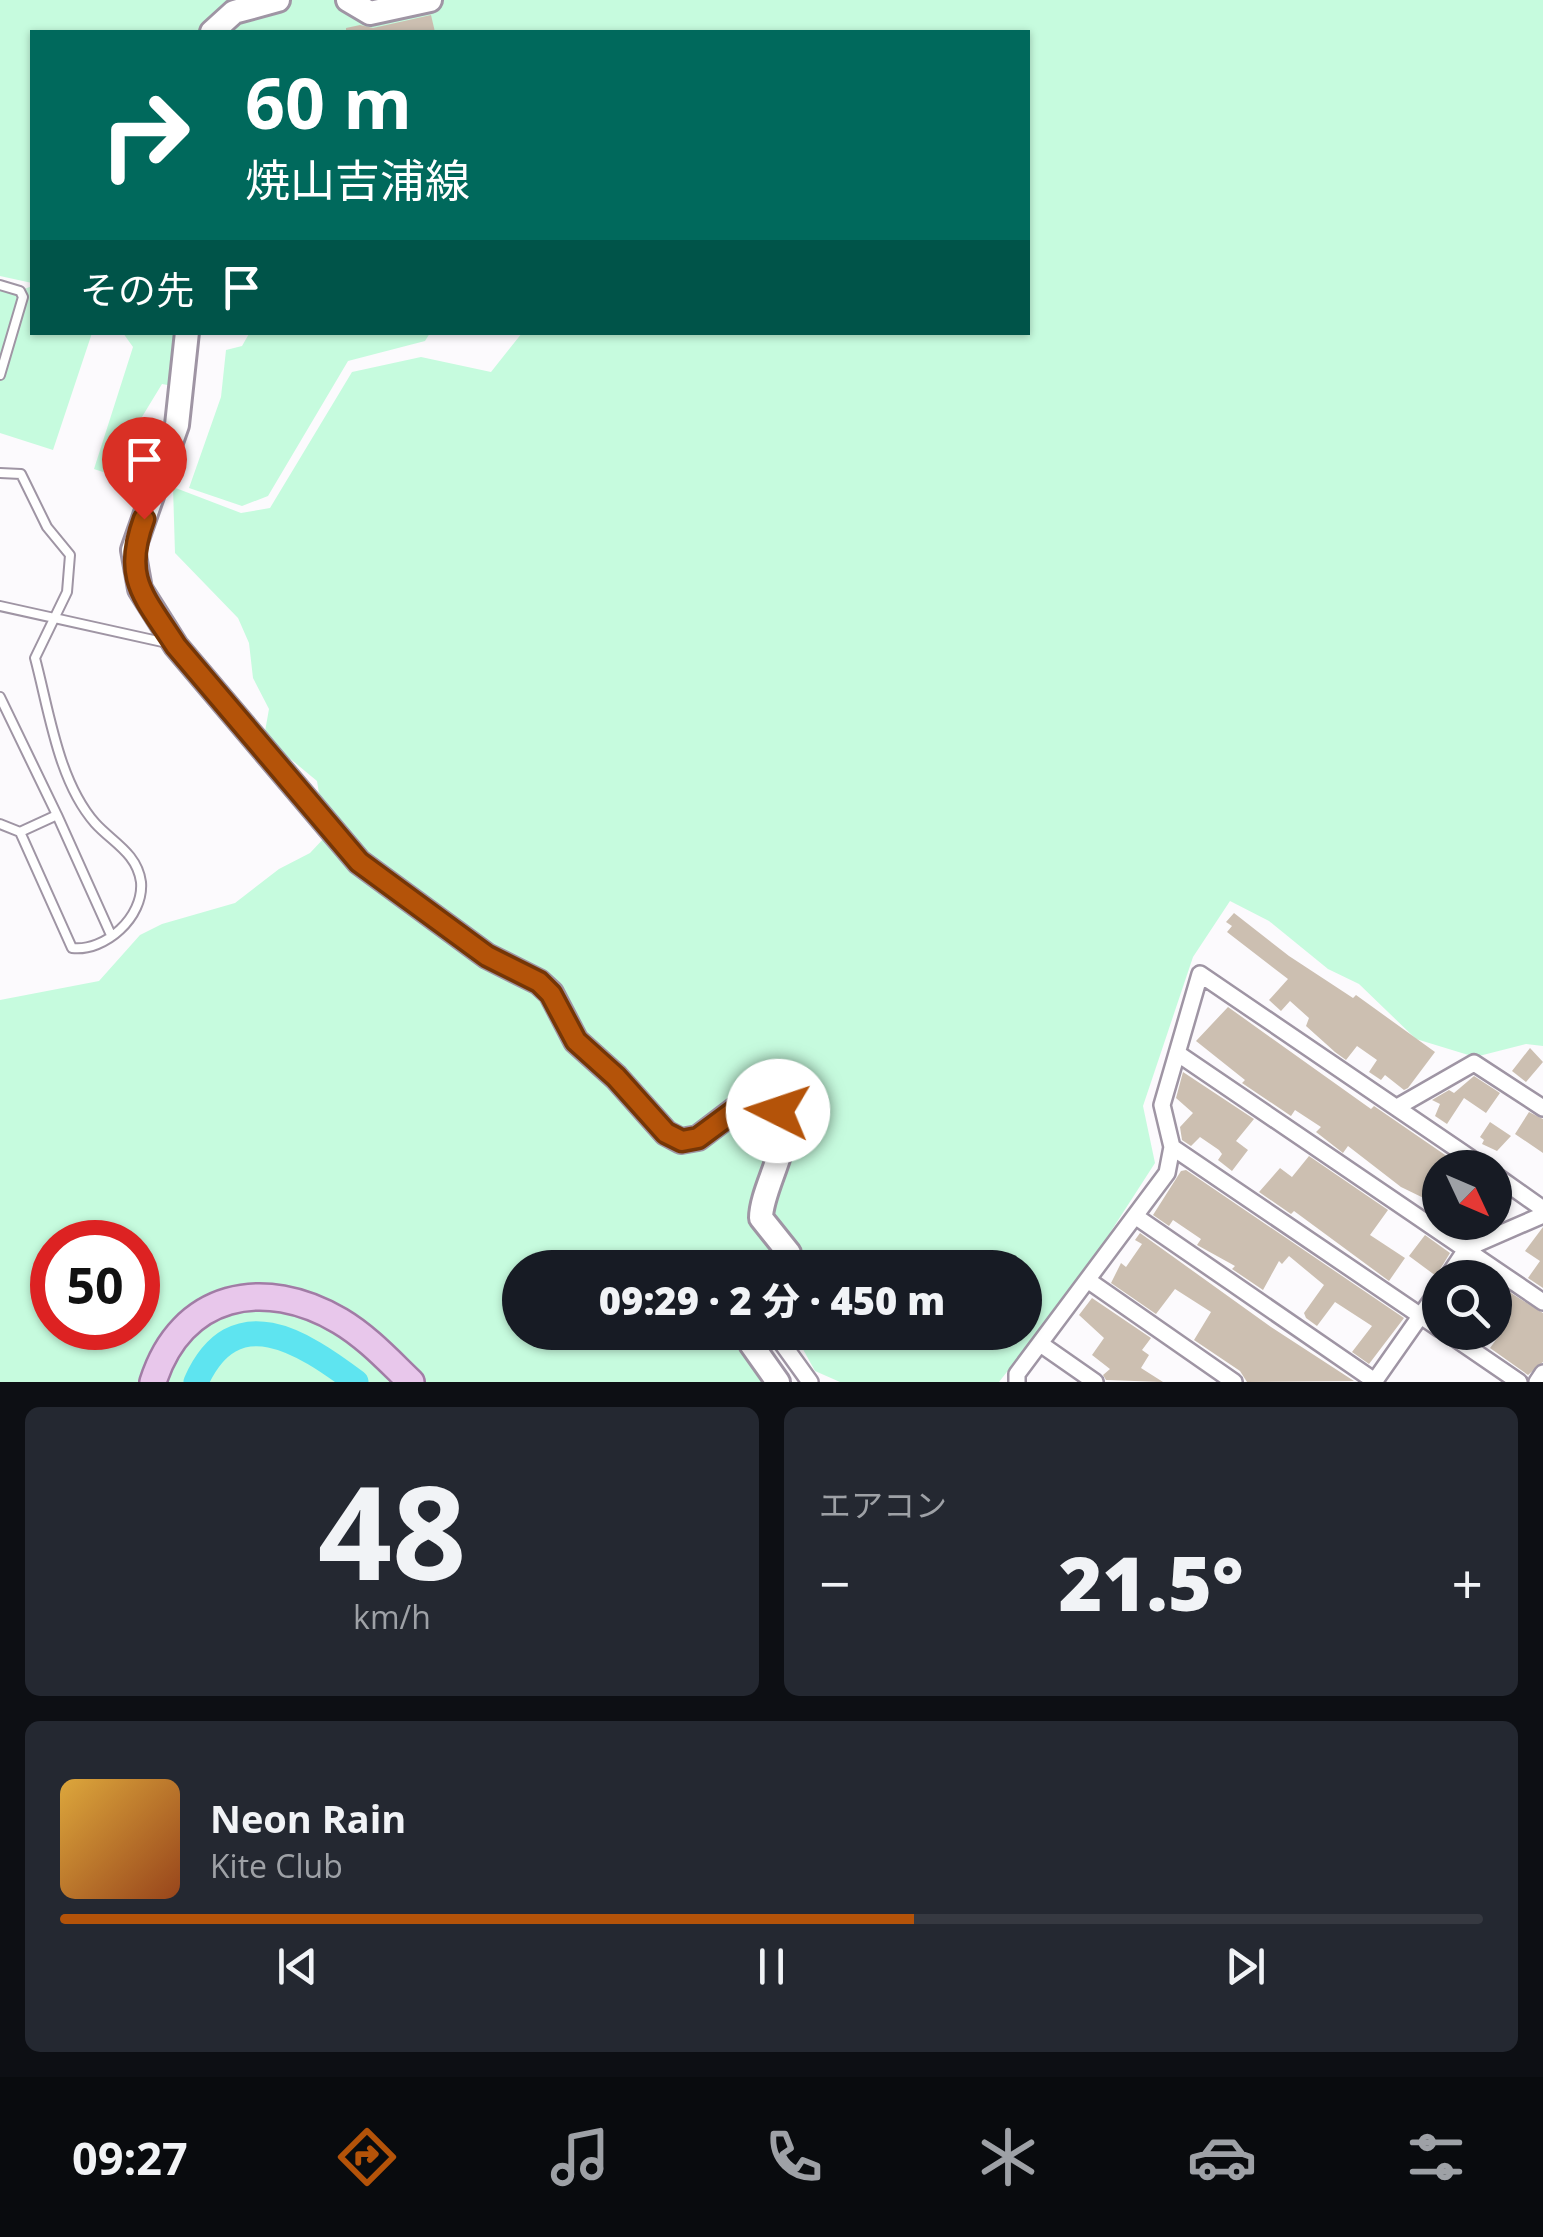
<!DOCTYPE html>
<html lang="ja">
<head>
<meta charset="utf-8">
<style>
  :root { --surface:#171b24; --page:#242831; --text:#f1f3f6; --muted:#9ea1a6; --line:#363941; --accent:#b45309 }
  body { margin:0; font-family:"Open Sans","Noto Sans JP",sans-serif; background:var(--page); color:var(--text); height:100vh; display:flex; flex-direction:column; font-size:38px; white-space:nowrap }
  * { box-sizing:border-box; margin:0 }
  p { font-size:32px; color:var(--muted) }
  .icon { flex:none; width:55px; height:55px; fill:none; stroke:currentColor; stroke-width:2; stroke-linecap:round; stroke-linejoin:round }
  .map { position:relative; height:1382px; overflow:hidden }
  .side { display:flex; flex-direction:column; gap:25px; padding:25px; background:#0d0f14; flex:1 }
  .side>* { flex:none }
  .banner { position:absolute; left:30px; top:30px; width:1000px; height:305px; border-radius:0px; box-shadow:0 2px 8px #0004; background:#00695c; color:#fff; overflow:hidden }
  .needle { width:65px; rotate:134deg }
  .fabs { position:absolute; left:1422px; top:1150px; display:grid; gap:20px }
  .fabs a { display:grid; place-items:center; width:90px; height:90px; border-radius:50%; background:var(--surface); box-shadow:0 2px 8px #0004; font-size:50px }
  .speed { position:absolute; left:30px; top:1220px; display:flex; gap:20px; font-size:50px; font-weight:700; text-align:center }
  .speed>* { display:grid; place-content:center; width:130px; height:130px; border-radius:50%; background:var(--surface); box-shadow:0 2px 8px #0004; line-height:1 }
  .speed .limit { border:15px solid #d22; background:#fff; color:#111 }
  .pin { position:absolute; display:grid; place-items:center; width:85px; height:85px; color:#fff; margin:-102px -42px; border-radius:50% 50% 50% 0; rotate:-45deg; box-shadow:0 0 10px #0007 }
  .pin .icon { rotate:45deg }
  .me { position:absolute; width:110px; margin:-55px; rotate:274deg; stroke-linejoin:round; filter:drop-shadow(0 0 8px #0008) }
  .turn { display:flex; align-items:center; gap:35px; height:210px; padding:0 50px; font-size:45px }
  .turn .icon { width:130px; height:130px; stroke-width:2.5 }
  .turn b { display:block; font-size:70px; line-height:85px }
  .then { display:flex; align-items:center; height:95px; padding:0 50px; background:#0003; gap:20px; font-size:38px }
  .big { font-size:75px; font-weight:800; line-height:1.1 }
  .side .card { flex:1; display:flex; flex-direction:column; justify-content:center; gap:15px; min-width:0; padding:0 35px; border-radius:15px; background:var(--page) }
  .side .dial { align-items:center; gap:0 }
  .dial b { font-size:130px; line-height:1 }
  .song { display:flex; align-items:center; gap:30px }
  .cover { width:120px; height:120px; border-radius:15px; background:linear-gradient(135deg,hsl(40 70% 55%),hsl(20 70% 35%)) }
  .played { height:10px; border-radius:5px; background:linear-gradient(90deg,var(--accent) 60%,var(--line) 60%) }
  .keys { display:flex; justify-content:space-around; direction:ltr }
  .heat { display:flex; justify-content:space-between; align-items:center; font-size:55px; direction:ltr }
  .side .tiles { flex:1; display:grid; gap:25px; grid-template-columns:1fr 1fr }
  .card:last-child { grid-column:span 2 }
  .trip { position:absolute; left:502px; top:1250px; width:540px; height:100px; border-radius:50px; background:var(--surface); box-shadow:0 2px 8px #0004; font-weight:800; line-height:100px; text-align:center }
  .tab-bar { display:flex; height:160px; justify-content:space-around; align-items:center; background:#090b0e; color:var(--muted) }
  .tab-bar .icon { width:70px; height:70px }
  .tab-bar .selected { color:var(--accent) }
  .tab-bar b { font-size:45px; color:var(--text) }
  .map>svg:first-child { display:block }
  .green { fill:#c6fbde; fill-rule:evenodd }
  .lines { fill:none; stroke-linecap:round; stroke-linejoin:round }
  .river { stroke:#5ee4f0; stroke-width:25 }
  .building { fill:#ccbfb1 }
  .service-casing { stroke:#9f95a4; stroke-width:12 }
  .minor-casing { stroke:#9f95a4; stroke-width:20 }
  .secondary-casing { stroke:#9f95a4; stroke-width:28 }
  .primary-casing { stroke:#a17ca5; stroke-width:30 }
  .service { stroke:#fff; stroke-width:8 }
  .minor { stroke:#fff; stroke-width:15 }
  .secondary { stroke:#fff; stroke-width:22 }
  .primary { stroke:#e8c7eb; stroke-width:25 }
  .route-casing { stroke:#753606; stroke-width:25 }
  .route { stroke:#b45309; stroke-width:18 }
</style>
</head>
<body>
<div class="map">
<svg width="1543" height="1382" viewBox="0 0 1543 1382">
  <rect width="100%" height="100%" fill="#fcfafd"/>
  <path class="green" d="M0,0H1543V1046L1526,1044L1475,1057L1416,1039L1359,984L1328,969L1269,921L1230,901L1193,957L1143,1106L1155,1163L1084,1273L999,1382H840L815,1371L794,1333L1025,1332V1268H520V1332L741,1333L753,1368L764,1382H0V1000L99,981L140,935L162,924L235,903L279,869L310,853L326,836L317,781L264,737L269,709L253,678L249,643L238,618L175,553L173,487L241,513L270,508L352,372L421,357L491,372L522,333L1028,332V32H32V283L0,276ZM52,1242H138V1328H52Z
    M32,286V332L92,333L53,450L0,433V290L12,294Z
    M250,332H430V333L425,341L348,361L268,496L242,506L189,488L221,397L226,350L242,346Z
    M123,333H179V387L162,384L120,453L118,477L94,469L133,347Z"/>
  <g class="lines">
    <path class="river" d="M196,1382C234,1297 303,1342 356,1382"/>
  </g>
  <path class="building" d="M431,15L435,32H346V28L360,25L373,28Z
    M1234,913L1289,956L1353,998L1356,995L1435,1052L1408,1088L1404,1090L1385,1075L1381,1080L1369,1072L1377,1060L1357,1046L1346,1060L1335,1052L1306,1026L1309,1018L1290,1001L1281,1011L1269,1000L1288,979L1227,932L1232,926L1226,922Z
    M1228,1007L1371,1109L1374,1106L1464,1168H1440V1206L1401,1187L1348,1146L1343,1153L1316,1132L1321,1127L1295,1110L1291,1116L1242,1083L1245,1080L1196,1041Z
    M1530,1048L1543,1062L1526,1082L1512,1071Z
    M1183,1072L1254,1119L1236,1141L1248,1150L1232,1171L1218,1160L1222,1154L1219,1150L1200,1137L1191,1146L1182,1140L1180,1127L1193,1113L1176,1098Z
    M1474,1076L1500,1093L1486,1113L1464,1098L1447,1124L1435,1116L1440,1104L1432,1100L1449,1090L1454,1093Z
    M1529,1112L1543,1119V1153L1515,1134Z
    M1490,1122L1511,1136L1497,1151L1482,1144L1484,1140L1480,1137Z
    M1309,1156L1388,1210L1370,1235L1405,1258L1389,1281L1294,1211L1291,1214L1259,1192L1280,1168L1292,1177Z
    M1186,1170L1404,1318L1369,1364L1352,1352L1372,1326L1335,1302L1317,1326L1306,1318L1304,1313L1324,1285L1289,1256L1282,1264L1279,1261L1263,1290L1232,1269L1235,1266L1197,1245L1201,1239L1173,1220L1169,1226L1153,1215L1181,1171Z
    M1543,1227V1288L1528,1278L1540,1261L1525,1251Z
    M1140,1233L1271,1327L1354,1381L1247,1382L1240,1371L1194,1340L1211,1312L1175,1289L1156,1314L1111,1283L1121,1263L1126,1267L1142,1244L1135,1240Z
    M1425,1235L1450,1253L1436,1276L1409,1256Z
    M1495,1283L1543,1313V1362L1528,1375L1490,1348L1506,1326L1495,1318Z
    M1092,1298L1151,1338L1142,1350L1149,1355L1141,1368L1163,1382L1106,1380L1103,1375L1110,1369L1092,1355L1104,1338L1079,1315Z"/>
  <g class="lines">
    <g class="service-casing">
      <path id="service" d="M0,285L20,291L23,297L0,375
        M0,473L21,474L47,527L70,555L67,592L35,658C49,710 58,781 95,823C112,842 137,853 141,882C144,917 105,952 72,948L20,832L57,815L111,935
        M0,606L167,643
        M0,697L57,815
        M0,824L20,832"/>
    </g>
    <g class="minor-casing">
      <path id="minor" d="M1177,1053L1543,1302
        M1399,1106L1474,1063L1543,1108
        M1495,1175L1543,1209
        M1135,1216L1376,1382
        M1447,1278L1467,1248L1543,1215
        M1089,1281L1234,1382
        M1440,1329L1172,1147L1162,1105L1200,974L1485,1168
        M774,1332L810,1382
        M1446,1332L1519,1382
        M1042,1345L1095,1382
        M1017,1382V1374L1167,1173L1172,1147
        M1374,1382L1440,1288
        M1537,1382L1543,1373"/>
    </g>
    <g class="secondary-casing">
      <path id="secondary" d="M348,0L370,13L430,0
        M212,32L234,12L278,0
        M187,332L177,425L133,550L140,589L176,646L359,862L487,956L539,982L551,993L576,1041L616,1077L666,1133L681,1141L698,1138L752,1097C818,1110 761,1179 761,1218L789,1253L786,1268
        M755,1332L751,1344L778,1382"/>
    </g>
    <g class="primary-casing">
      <path id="primary" d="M153,1382C181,1293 264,1276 340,1321C367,1337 389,1361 411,1382"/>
    </g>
    <use href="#service" class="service"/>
    <use href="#minor" class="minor"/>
    <use href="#secondary" class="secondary"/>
    <use href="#primary" class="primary"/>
  </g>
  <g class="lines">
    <g class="route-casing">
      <path id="route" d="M144,519C122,579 144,596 176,646L359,862L487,956L539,982L551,994L576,1041L616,1077L666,1133L682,1141L698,1138L752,1098L765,1100L778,1111"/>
    </g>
    <use href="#route" class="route"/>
  </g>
</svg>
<div class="fabs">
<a><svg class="needle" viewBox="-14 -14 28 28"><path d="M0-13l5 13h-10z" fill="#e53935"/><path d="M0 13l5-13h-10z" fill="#9ea1a6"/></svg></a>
<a><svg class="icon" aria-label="search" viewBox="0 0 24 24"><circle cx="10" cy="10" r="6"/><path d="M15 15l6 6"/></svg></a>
</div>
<div class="speed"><div class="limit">50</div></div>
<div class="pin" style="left:144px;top:519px;background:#d93025"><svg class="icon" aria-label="arrive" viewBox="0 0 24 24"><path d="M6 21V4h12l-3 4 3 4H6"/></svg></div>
<svg class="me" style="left:778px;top:1111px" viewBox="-20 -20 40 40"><circle r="19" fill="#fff"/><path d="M0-13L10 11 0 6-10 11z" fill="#b45309"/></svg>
<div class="trip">09:29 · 2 分 · 450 m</div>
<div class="banner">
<div class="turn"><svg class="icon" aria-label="right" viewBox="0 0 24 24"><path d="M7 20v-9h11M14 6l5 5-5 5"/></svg><div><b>60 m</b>焼山吉浦線</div></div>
<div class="then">その先<svg class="icon" aria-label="arrive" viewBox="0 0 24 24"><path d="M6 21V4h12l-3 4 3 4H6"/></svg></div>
</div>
</div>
<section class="side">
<div class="tiles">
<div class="card dial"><b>48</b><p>km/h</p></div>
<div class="card"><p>エアコン</p>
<div class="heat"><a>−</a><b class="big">21.5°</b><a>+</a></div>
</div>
<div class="card">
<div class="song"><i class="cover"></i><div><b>Neon Rain</b><p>Kite Club</p></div></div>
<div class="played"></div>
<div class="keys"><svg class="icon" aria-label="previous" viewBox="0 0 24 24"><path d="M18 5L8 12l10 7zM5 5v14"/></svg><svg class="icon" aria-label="pause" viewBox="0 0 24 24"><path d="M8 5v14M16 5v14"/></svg><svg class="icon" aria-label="next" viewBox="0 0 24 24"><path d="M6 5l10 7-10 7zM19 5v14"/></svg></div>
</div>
</div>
</section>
<nav class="tab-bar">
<b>09:27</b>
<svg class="icon selected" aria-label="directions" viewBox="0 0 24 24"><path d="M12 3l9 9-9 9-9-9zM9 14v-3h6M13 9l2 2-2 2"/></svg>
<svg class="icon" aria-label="music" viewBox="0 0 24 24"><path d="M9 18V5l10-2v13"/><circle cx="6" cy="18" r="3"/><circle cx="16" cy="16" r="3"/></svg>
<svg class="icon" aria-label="phone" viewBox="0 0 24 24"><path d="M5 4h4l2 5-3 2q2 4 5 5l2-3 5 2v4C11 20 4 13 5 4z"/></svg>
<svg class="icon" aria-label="climate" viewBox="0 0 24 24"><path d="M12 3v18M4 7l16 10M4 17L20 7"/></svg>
<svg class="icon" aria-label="car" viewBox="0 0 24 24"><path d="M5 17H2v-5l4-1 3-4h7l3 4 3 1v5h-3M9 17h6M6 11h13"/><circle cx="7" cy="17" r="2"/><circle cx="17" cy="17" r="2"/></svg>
<svg class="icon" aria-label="filters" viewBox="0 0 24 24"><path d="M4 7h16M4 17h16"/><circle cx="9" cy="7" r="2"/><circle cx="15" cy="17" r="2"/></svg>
</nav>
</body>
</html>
